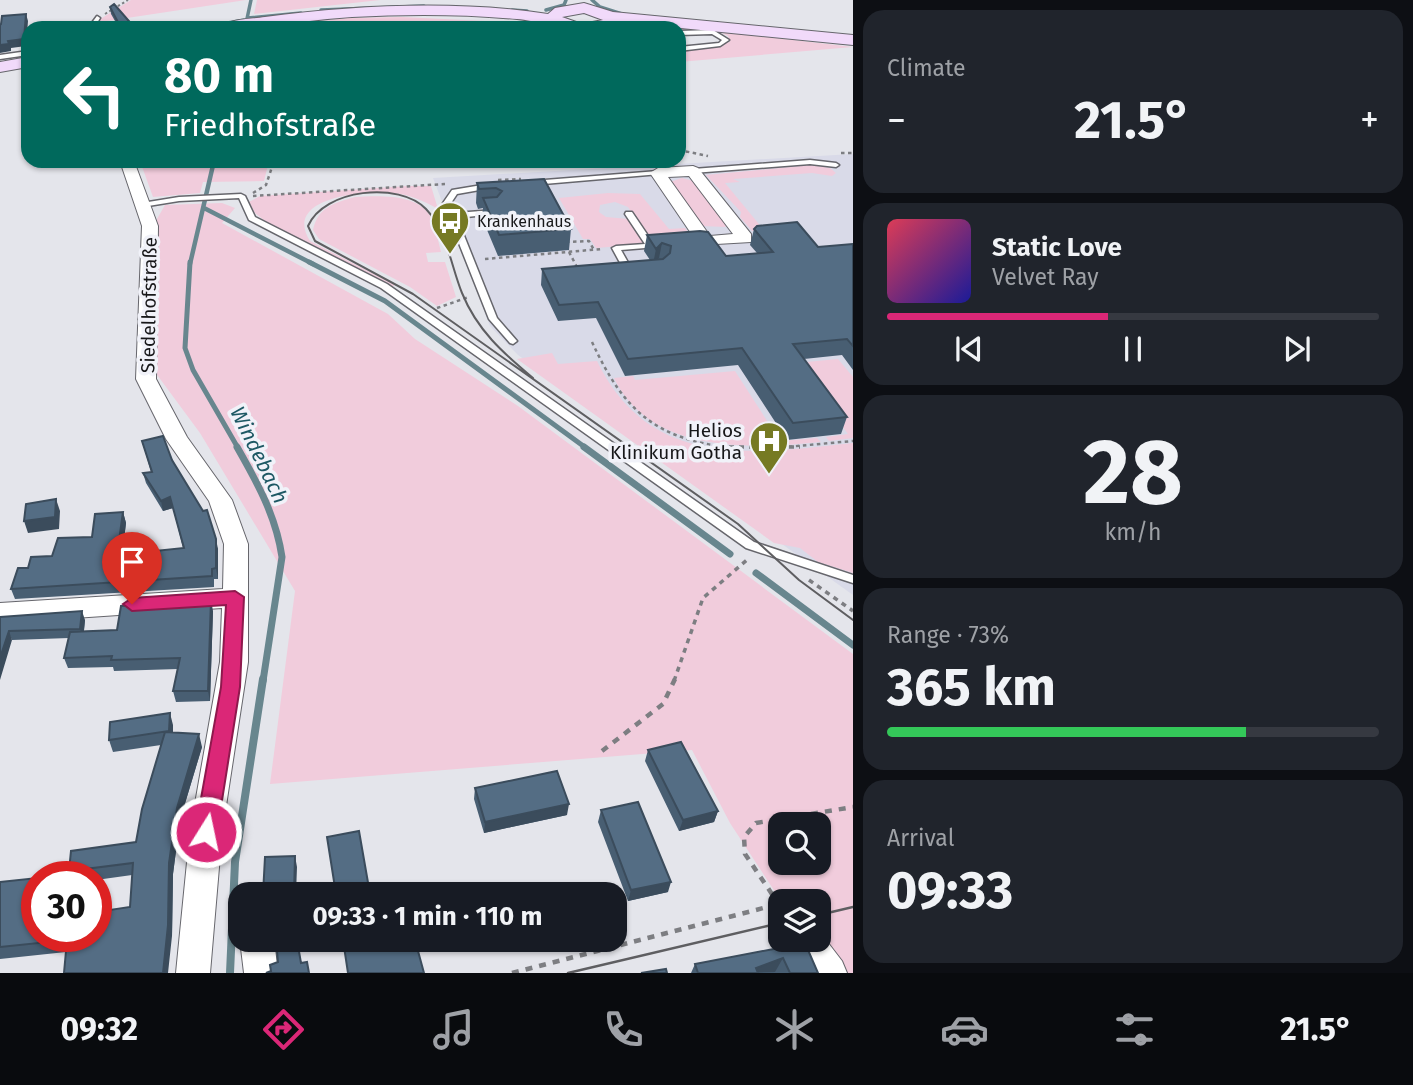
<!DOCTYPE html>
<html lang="en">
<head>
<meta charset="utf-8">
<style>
  :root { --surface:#171b24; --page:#20242c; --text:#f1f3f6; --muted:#9ea1a6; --line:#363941; --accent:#db2777 }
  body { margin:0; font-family:"Fira Sans",sans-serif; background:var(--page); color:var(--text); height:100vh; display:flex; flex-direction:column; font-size:26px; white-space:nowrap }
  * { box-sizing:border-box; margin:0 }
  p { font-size:23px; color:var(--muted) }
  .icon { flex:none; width:38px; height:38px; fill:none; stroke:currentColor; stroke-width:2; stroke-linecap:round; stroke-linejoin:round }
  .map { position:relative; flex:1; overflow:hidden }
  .side { display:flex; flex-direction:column; gap:10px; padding:10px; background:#0d0f14; width:560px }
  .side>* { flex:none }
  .top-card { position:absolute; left:21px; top:21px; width:665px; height:147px; border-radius:21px; box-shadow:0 2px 5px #0004; background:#00695c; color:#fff; overflow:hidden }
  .fabs { position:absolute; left:768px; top:812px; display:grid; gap:14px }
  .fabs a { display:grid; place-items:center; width:63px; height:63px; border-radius:14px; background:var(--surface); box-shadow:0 2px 5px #0004; font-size:35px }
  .speed { position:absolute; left:21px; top:861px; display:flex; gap:14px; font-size:35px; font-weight:700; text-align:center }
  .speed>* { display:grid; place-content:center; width:91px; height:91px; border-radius:50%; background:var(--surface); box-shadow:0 2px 5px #0004; line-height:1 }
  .speed .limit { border:10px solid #d22; background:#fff; color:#111 }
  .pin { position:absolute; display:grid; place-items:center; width:60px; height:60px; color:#fff; margin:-72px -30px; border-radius:50% 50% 50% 0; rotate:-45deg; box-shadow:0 0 7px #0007 }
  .pin .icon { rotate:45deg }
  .me { position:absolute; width:77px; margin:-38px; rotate:10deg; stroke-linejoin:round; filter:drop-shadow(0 0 5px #0008) }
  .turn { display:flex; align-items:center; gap:24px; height:147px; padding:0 28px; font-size:32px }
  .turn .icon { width:91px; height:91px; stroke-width:2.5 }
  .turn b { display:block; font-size:49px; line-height:60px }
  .big { font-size:52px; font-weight:700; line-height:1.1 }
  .side .widget { flex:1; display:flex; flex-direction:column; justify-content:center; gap:10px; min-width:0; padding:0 24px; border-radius:21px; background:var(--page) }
  .side .dial { align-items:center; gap:0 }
  .dial b { font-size:91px; line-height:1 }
  .song { display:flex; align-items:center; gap:21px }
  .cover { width:84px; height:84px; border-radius:10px; background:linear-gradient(135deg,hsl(350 70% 55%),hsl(240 70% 35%)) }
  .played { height:7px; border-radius:4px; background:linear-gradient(90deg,var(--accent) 45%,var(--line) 45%) }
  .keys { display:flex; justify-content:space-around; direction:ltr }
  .heat { display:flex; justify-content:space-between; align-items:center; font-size:38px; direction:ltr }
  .charge { height:10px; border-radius:5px; background:linear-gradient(90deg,#34c759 73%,var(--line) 0) }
  .trip { position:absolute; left:228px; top:882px; width:399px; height:70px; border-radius:21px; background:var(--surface); box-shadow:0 2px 5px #0004; font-weight:700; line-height:70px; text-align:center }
  .dock { display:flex; height:112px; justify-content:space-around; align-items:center; background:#090b0e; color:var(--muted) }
  .dock .icon { width:49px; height:49px }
  .dock .current { color:var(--accent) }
  .dock b { font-size:32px; color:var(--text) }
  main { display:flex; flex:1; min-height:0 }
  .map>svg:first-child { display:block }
  .built { fill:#d9dae8 }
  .green { fill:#f1ccdc; fill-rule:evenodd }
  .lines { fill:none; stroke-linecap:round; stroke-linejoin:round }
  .stream-far4 { stroke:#68868e; stroke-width:3.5 }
  .stream-far3 { stroke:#68868e; stroke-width:4.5 }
  .stream-far2 { stroke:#68868e; stroke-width:5 }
  .stream-far1 { stroke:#68868e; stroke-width:7 }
  .stream { stroke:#68868e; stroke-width:8 }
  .lane-casing { stroke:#66666c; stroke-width:3 }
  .street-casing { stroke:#66666c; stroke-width:2 }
  .secondary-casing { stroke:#66666c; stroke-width:2 }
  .path-far3 { stroke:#7d7e82; stroke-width:2; stroke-dasharray:2.5 2.5; stroke-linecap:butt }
  .path-far2 { stroke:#7d7e82; stroke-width:2.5; stroke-dasharray:3.5 3.5; stroke-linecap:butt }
  .path-far1 { stroke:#7d7e82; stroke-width:3.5; stroke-dasharray:5 5; stroke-linecap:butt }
  .path { stroke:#7d7e82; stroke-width:4.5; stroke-dasharray:7 7; stroke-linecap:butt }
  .lane { fill:#fff; fill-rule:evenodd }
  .street { fill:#fff; fill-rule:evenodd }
  .secondary { fill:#f1dafa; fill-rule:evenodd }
  .tram-far1 { stroke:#5e5e61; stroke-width:2 }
  .tram { stroke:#5e5e61; stroke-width:2.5 }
  .wall { fill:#485e72 }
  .shaded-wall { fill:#3b4c5c }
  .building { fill:#546d84; stroke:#3b4c5c; stroke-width:2 }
  .route { fill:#db2777; stroke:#8e194d; stroke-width:2 }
  .labels { text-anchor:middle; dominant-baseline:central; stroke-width:7; stroke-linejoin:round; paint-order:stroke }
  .far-poi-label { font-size:16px; fill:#171719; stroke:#f1f2f9; text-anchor:start }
  .street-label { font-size:19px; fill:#171719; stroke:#f1f2f9 }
  .poi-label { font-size:19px; fill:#171719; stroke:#f1f2f9; text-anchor:end }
  .water-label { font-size:21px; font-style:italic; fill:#1d5864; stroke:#f1f2f9 }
</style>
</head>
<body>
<main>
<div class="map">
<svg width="853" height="973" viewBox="0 0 853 973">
  <rect width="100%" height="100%" fill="#e4e5eb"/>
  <path class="built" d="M853,154V595L518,355L490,326L433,178Z"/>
  <path class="green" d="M131,0H246L94,23Z
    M257,0H380L254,14Z
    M402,17L523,23L532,28L422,24L258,28L347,18Z
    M718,31L853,47L679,62V50L730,42L728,36Z
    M140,161H269L264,181L203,182L200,193L153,197Z
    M811,165L830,168L836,173L832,176L812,173L733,179L740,182L725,183L763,229L752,231L740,217L741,212L706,175Z
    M682,178L697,182L727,225L725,227L702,226L670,182Z
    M408,186H431L438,209C424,201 409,194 392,193C365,190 282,197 310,241L395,285L391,287L270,225L255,213L249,202L260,196Z
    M608,193L640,194L669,229L685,228L690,235L651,241L628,207L615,202L600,205L599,212L606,217L629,219L645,244L596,248L590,239H583L559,198Z
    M355,197C379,196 420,193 432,219C436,229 438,241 441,252L426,253L428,262H445L456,297L437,306L410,287L319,239L313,230C318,207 334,203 355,197Z
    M222,203L235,208L222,223L388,314L415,339L518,406L853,654V973H838L812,940H819V901H781L730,823L692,750L270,784L295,591L200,433L152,368L157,219L165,205ZM780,824H819V863H780Z
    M552,353L558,364L597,361C650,470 751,454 853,443V573L818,562L800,548L774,543L517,359Z
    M838,359L853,377V438L829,441L826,437L848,434L796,363Z
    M735,371L780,441L817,438L821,442C751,449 650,454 614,378L633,376L635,380Z"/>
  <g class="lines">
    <path class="stream-far4" d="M592,0L600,7L622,14
      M321,10L424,6
      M512,10L527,11
      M546,10L564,5L566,0
      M248,18L301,13
      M544,22L558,28
      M201,28L244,20
      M245,28L251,0
      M256,28L277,24
      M611,28L642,26"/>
    <path class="stream-far3" d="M204,208L313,264
      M190,264L214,161"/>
    <path class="stream-far2" d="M190,262L185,348L193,370L238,448
      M309,262L385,301L586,448"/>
    <path class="stream-far1" d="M237,447C257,482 276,516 282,557L263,681
      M584,447L730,554
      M756,573L853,645"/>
    <path class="stream" d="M230,973L235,862L263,679"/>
    <g class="lane-casing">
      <path id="lane" d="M97,16L100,18L94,28H88Z
        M713,30L729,40L720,46L679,51V47L719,43L722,40L712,34L679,35V31Z
        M28,51V55L0,59V55Z
        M810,160L836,163L839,165L836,167L810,164L693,173L690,171L693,169Z
        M658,171L661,173L660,174L532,185L528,183L532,181Z
        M488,184L492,186L491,188L457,194L451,203L455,213L495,210L499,212L495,214L457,218L497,318L517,341L513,344L510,343L489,319L443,203L452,190Z
        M241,194L245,196L255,217L387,284L754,542L853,575V583L746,548L381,288L249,220L239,198L179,201L142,207L138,205L142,203L179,197Z
        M626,212H632L653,243H657L661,245L657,247L621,250L630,266L638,271L634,273L624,270L612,248L616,246L645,244L625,214Z"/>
    </g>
    <g class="street-casing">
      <path id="street" d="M120,161H134L158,226L156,379L187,437L232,500L248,544V662L222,832L210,973H176L190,832L220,662L222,608L0,623V603L223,589L224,544L209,501L166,439L136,379L142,226Z
        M693,166L698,168L751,234V242L699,245L650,173L658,168ZM689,176L733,234L710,236L668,177Z
        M819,931L842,961L847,973H809L788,940H819Z
        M240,940H274L278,973H244Z"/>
    </g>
    <g class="secondary-casing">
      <path id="secondary" d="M584,3L613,12L853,35V45L620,22C602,40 541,21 517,19C462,14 406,14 352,17C307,20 264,28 219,28C228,19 252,19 265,17C357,5 456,0 548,14L555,8ZM584,13L603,20L582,24L562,17Z
        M28,57V67L0,72V62Z"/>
    </g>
    <path class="path-far3" d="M105,14L128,0
      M178,28L212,25"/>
    <path class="path-far2" d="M679,150L708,156
      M841,153H853
      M498,180L521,179
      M253,193L266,185L274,161
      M253,196L445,184
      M566,242L589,241L594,250
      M569,252L578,269
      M485,259L602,249
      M437,308L469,297
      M592,342C624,411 655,439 732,448
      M775,448L853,441"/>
    <path class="path-far1" d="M719,447H800
      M809,580L853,611
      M674,681L703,598L748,559"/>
    <path class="path" d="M602,751L663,704L675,679
      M780,906L745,854L744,837L756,823L853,807
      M512,973L779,904"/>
    <use href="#lane" class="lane"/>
    <use href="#street" class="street"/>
    <use href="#secondary" class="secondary"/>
    <path class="tram-far1" d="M533,378C503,353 477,330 462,293C451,266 447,231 426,209C399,181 324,189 308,226L315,241L413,294L738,524L799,580L853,620"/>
    <path class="tram" d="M819,915L853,907
      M568,973L780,923"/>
  </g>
  <path class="wall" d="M110,7L135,28H119L111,14Z
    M544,179L571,229L569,250L498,256L482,218L483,208L478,209L476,203L477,183Z
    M754,229L818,247L853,244V370L842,355L804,359L847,417L841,434L787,440L738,365L625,376L596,318L558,321L541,285L542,269L650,260L644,251L647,235L726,256L757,253L750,245Z
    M142,441L172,460L218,549V579H214V587L15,599L11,589L28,568L92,537L123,512L126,523L122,554L183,548L173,508L163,511L146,483L143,473L151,472Z
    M213,611L210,701L176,702L173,691L178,669L114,671L113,667L68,668L64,658L69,638L12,640L0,617L85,620L84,631L117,630Z
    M173,725V733L202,747L180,820L173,874L172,936L66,952L0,959V882L37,936L130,907L132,875L96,880V877H71L69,871L136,842L161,745L113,752L109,740Z
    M648,750L718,811L714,822L679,831L645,761Z
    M475,788L567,815L484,833L474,799Z
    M601,810L668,892L628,901L598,822Z
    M805,943L818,973H691L695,964Z"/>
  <path class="shaded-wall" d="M26,14L28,21L26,46L11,48V51L0,53V45L8,41Z
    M662,243L659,258L653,264L656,249Z
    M170,497L173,508L163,511L161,501Z
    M56,499L60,511L59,529L28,533L24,521Z
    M123,512L126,523L121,565L117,555Z
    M216,539L218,549V579L216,568Z
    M211,600L213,611L210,701L208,691Z
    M82,611L85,620L83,638L80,629Z
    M9,631L12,640L0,680V658Z
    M170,713L173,725V743L169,731Z
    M199,734L202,747L180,820L173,874L172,936L168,973H163L169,863L177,808Z
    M569,804L567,815L484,833L485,822Z
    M718,811L714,822L679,831L683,820Z
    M295,856L297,867L296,894H294Z
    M671,882L668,892L628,901L631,890Z
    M783,958L775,972L754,973L756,968Z"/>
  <path class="building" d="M114,4L135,28H121L110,7Z
    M26,14L24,39L8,41L9,44L0,45V25L1,24L2,16Z
    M544,179L571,229L499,235L483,198L497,197L502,191L496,188L479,189L477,183Z
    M797,222L818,247L853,244V346L847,339L793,344L847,417L793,423L742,348L628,359L598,302L559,305L542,269L663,259L670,253L671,246L662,243L656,249L647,235L700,231L708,232L726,256L773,252L754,229L757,226Z
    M163,436L172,460L203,511L207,510L216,539V568L212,569V576L11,589L18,568H28L31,557L52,556L58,538L92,537L95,514L123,512L117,555L184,548L170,497L161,501L143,473L152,472L142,441Z
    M56,499L55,517L24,521L26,504Z
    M211,600L208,691H173L180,658L111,660L112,656L64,658L70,632L117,630L121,606Z
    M82,611L80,629L9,631L0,658V617Z
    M170,713L169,731L109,740L110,722Z
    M165,732L199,734L177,808L169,863L168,925L163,973H64L67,940L0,947V882L37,878V936H96V912L130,907L133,863L69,871L71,851L136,842L142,809Z
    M681,742L718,811L683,820L648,750Z
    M557,771L569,804L485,822L475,788Z
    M638,802L671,882L631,890L601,810Z
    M359,831L370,894H336L327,837Z
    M295,856L294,894H263L265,857Z
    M276,940H297L301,963L307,962L309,973H266L271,971L270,965L278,962Z
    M343,940H377L378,945L402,940H415L424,973H348Z
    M805,943L818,973H790L783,958L756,968L758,973H698L695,964Z
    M666,969L667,973H641Z"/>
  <path class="route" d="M235,591L244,597L240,687L217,832L214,839L206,842L198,839L195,832L221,687L226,605L132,611L123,604L132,598Z"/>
  <defs>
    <g id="bus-pin" transform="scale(2.0125)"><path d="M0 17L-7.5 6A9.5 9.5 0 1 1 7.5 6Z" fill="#767a23" stroke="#f1f2f9"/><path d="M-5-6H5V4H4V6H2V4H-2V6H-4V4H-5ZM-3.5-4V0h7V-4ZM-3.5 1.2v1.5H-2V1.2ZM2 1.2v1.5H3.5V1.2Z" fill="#fff"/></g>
    <g id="hospital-pin" transform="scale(2.0125)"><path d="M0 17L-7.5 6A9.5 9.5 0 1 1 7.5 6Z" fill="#767a23" stroke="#f1f2f9"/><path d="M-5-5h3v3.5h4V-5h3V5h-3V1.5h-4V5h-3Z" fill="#fff"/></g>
  </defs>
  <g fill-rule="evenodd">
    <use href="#bus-pin" x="450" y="221"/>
    <use href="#hospital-pin" x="769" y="441"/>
  </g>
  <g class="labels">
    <g class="far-poi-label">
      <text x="477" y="221">Krankenhaus</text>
    </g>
    <g class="street-label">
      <text transform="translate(149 305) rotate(-89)">Siedelhofstraße</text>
    </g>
    <g class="poi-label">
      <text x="742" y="430">Helios<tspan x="742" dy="22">Klinikum Gotha</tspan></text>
    </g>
    <g class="water-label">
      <text transform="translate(259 455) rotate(64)">Windebach</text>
    </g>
  </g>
</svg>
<div class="fabs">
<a><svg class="icon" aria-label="search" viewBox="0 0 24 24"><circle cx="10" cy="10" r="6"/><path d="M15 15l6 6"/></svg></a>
<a><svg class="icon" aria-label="layers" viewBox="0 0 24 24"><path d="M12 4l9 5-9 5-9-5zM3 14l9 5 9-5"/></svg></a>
</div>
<div class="speed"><div class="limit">30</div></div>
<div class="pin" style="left:132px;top:604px;background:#d93025"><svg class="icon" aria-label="arrive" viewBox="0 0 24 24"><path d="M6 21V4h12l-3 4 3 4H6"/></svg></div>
<svg class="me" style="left:206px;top:832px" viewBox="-20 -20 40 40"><circle r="17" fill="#db2777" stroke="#fff" stroke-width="3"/><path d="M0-11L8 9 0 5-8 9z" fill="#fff"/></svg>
<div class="trip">09:33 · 1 min · 110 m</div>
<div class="top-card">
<div class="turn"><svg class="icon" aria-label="left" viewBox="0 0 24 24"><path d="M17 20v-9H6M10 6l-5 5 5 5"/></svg><div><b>80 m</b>Friedhofstraße</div></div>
</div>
</div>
<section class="side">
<div class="widget"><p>Climate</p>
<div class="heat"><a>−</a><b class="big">21.5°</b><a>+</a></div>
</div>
<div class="widget">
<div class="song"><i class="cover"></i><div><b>Static Love</b><p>Velvet Ray</p></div></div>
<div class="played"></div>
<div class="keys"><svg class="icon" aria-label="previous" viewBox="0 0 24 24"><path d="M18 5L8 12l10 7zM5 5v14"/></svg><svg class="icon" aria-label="pause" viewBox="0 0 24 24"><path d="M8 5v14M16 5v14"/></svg><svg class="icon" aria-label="next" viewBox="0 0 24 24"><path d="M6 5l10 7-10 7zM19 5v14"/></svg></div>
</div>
<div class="widget dial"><b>28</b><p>km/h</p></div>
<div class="widget"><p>Range · 73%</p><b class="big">365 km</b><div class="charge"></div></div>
<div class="widget"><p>Arrival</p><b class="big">09:33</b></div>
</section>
</main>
<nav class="dock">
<b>09:32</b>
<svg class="icon current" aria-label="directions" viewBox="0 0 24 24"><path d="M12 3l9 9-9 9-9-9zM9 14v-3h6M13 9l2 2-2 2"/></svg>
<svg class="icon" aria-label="music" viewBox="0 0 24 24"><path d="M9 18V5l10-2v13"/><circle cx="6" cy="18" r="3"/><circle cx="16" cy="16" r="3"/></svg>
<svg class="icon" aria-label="phone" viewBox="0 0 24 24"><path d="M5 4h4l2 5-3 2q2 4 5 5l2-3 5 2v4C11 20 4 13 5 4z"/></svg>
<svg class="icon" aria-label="climate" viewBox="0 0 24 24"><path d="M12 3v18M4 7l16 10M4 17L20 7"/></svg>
<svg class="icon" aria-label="car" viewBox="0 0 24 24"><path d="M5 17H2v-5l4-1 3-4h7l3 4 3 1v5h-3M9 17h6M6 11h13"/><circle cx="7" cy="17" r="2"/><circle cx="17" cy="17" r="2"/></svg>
<svg class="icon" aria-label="filters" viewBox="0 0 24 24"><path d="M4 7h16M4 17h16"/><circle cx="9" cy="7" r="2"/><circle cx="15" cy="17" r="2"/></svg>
<b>21.5°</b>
</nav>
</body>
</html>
